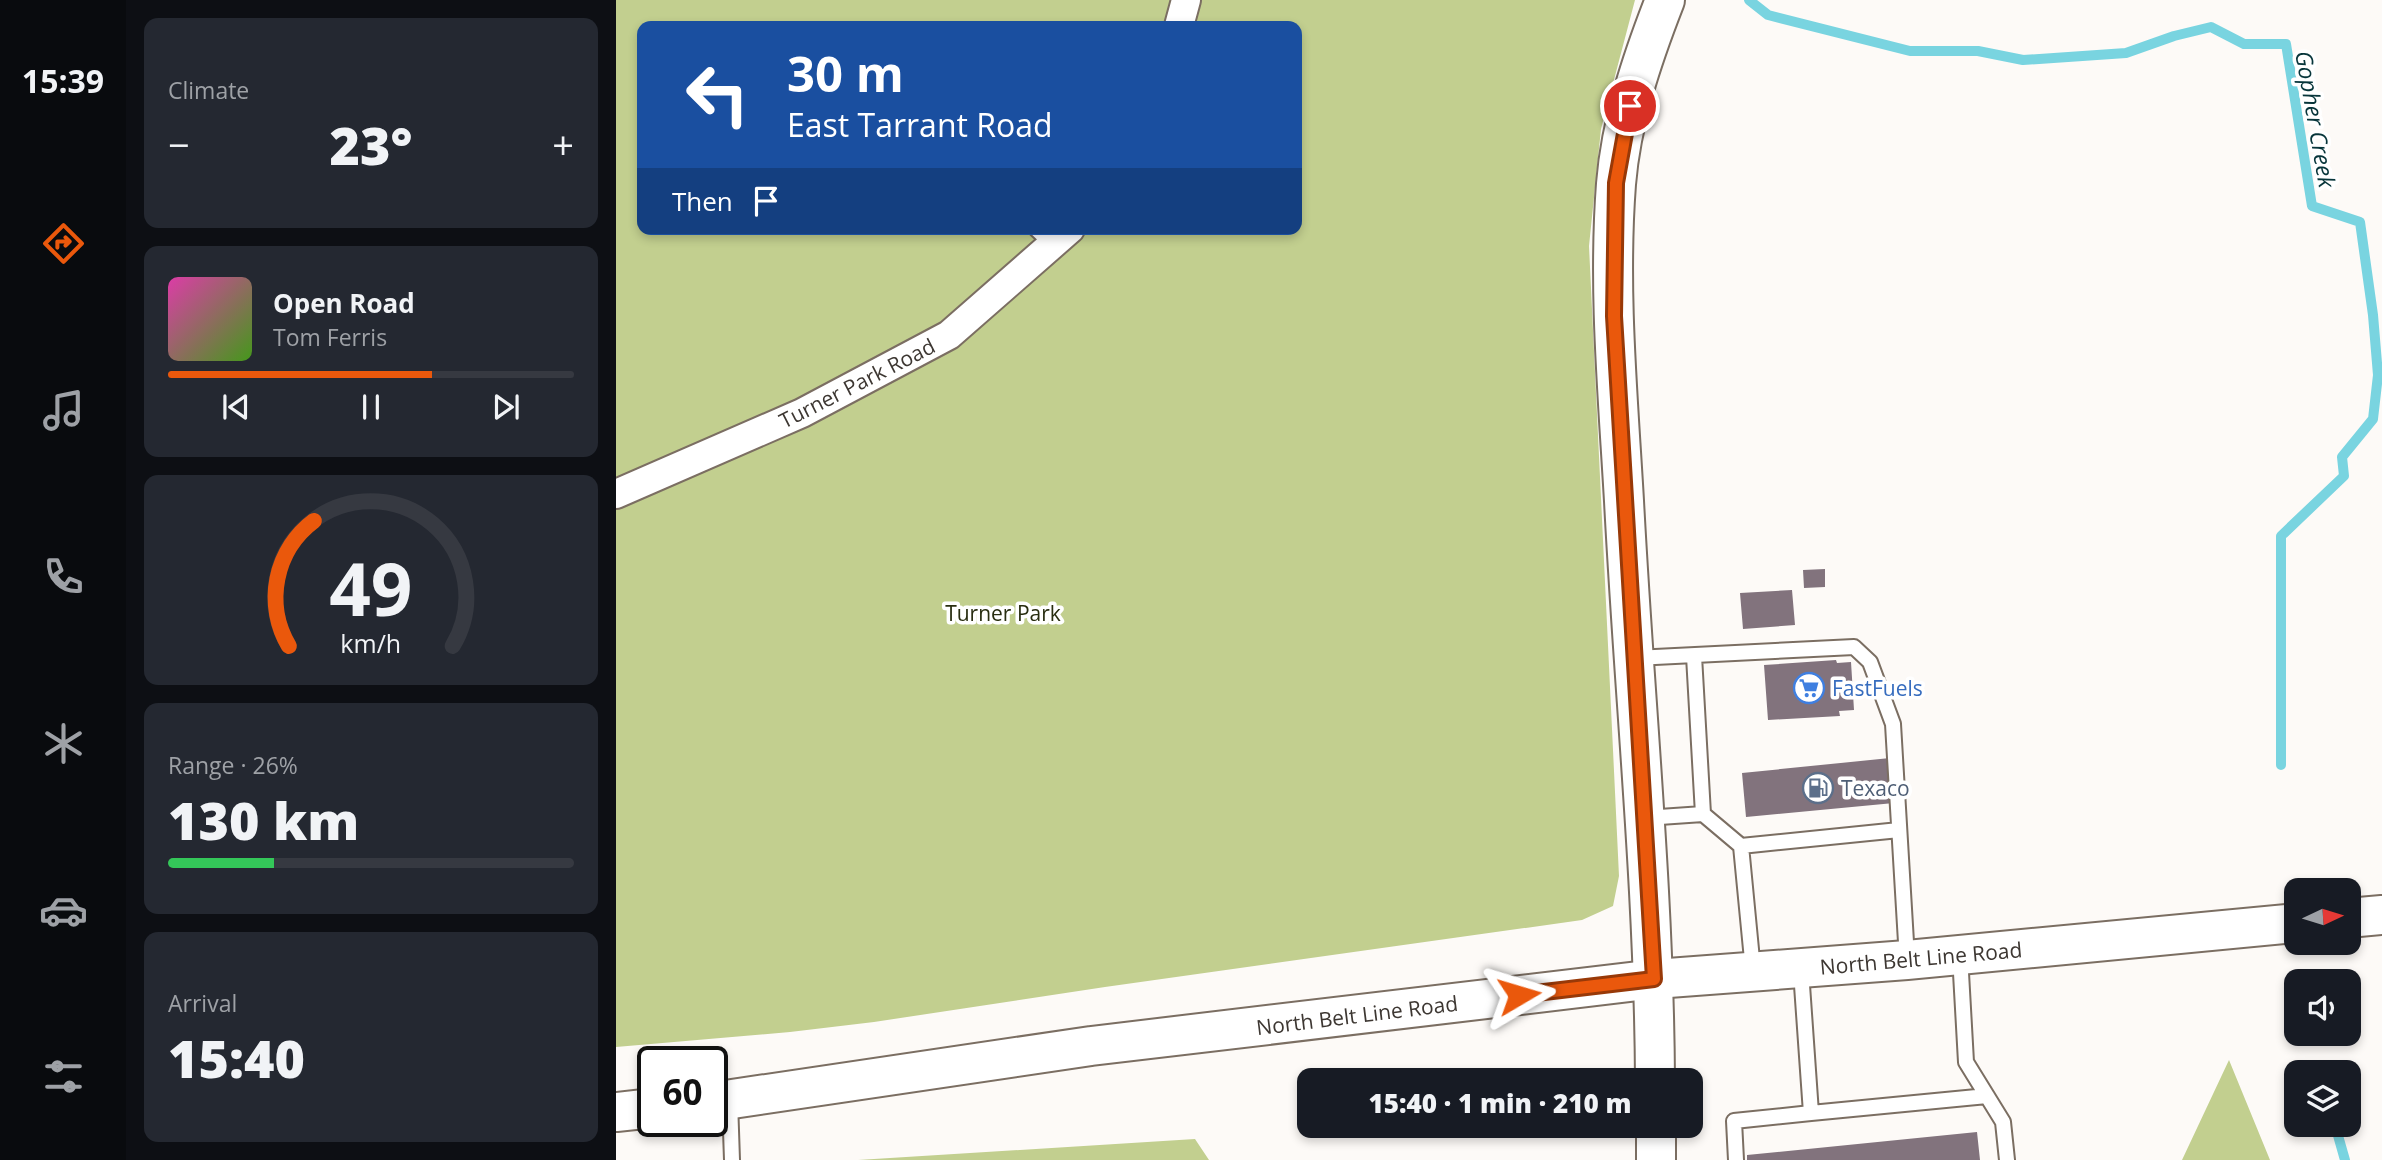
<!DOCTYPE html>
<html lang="en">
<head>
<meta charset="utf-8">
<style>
  :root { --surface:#171b24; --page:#242831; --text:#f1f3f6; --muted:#9ea1a6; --line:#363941; --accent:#ea580c }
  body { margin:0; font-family:"Open Sans",sans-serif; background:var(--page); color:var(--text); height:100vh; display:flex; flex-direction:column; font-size:26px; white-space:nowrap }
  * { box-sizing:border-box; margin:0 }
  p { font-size:23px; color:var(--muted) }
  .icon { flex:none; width:38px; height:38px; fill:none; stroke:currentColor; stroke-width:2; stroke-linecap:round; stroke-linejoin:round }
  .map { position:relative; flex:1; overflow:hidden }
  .sheet { display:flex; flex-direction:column; gap:18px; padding:18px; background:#0d0f14; width:490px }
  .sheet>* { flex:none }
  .hud { position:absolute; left:21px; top:21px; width:665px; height:214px; border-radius:14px; box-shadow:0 4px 10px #0003; background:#1a4fa0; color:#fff; overflow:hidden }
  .needle { width:46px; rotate:86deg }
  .fabs { position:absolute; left:1668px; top:878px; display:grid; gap:14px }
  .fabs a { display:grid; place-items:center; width:77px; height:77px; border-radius:14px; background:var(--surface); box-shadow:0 4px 10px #0003; font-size:35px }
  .speed { position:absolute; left:21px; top:1046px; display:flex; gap:14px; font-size:35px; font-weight:700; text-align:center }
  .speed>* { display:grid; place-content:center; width:91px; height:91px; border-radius:50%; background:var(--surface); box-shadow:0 4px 10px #0003; line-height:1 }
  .speed .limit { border:4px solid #111; border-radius:10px; background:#fff; color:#111 }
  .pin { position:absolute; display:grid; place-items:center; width:60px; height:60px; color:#fff; margin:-30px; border:4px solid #fff; border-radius:50%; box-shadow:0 2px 7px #0007 }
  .me { position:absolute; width:77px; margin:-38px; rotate:83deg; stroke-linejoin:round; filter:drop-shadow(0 0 5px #0008) }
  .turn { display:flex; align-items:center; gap:24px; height:147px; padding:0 35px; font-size:32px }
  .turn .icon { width:91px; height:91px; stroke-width:2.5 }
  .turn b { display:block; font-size:49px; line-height:60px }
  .then { display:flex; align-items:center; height:66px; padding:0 35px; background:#0003; gap:14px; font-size:26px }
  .big { font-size:52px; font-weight:800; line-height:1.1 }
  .sheet .tile { flex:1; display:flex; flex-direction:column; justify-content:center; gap:10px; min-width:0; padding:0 24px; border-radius:14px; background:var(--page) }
  .sheet .dial { align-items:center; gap:0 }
  .dial svg { height:182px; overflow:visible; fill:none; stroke:var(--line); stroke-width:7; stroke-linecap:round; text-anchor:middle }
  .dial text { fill:var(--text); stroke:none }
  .song { display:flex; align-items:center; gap:21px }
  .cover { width:84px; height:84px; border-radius:10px; background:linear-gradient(135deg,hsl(320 70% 55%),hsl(100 70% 35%)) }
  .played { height:7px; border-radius:4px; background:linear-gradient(90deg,var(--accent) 65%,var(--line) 65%) }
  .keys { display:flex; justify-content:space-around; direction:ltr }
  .heat { display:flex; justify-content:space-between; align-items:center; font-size:38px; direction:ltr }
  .charge { height:10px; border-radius:5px; background:linear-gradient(90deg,#34c759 26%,var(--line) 0) }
  .trip { position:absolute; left:681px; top:1068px; width:406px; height:70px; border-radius:14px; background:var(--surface); box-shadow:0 4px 10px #0003; font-weight:800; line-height:70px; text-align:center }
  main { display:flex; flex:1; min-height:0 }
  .tab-bar { display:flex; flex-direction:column; width:126px; justify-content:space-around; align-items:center; background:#090b0e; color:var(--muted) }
  .tab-bar .icon { width:49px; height:49px }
  .tab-bar .selected { color:var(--accent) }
  .tab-bar b { font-size:32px; color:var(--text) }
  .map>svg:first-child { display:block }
  .green { fill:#c2cf8f; fill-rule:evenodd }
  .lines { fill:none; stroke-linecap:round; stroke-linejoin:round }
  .stream { stroke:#79d4e0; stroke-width:10 }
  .building { fill:#82737d }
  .lane-casing { stroke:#7b6e62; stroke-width:18 }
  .street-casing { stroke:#7b6e62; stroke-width:32 }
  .secondary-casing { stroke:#7b6e62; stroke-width:42 }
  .primary-casing { stroke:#7b6e62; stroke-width:42 }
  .lane { stroke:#fff; stroke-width:14 }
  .street { stroke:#fff; stroke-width:28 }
  .secondary { stroke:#fff; stroke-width:38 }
  .primary { stroke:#fff; stroke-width:38 }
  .route-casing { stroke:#983908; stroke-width:18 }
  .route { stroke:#ea580c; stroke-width:12 }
  .labels { text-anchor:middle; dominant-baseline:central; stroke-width:7; stroke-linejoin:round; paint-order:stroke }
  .street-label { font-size:21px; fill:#3d3732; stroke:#fff }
  .park-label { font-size:21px; fill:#282d10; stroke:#fff }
  .shop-label { font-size:21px; fill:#366cbe; stroke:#fff; text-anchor:start }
  .service-label { font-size:21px; fill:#4e5e75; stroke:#fff; text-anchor:start }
  .water-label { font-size:23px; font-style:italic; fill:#07353a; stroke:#fff }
</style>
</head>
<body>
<main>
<nav class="tab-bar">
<b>15:39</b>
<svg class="icon selected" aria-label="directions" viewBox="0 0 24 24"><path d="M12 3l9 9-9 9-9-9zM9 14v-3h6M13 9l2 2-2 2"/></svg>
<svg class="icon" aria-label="music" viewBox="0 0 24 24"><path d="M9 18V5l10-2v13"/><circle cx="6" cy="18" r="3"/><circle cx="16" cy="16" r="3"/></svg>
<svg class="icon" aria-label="phone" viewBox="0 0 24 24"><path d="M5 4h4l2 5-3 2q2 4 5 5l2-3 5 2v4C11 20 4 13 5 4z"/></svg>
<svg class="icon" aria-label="climate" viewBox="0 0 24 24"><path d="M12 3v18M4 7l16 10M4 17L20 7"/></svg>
<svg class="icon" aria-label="car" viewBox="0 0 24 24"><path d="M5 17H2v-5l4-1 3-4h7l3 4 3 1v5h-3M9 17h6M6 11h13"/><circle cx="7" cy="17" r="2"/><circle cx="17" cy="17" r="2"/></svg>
<svg class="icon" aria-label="filters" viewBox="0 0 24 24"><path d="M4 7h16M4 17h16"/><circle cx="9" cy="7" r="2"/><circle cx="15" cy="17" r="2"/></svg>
</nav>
<section class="sheet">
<div class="tile"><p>Climate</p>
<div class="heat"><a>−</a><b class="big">23°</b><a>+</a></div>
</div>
<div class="tile">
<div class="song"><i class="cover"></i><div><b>Open Road</b><p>Tom Ferris</p></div></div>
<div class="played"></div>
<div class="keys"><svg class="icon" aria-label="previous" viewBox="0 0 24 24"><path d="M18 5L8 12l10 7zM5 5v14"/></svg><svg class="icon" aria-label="pause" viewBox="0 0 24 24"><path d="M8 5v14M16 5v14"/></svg><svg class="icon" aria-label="next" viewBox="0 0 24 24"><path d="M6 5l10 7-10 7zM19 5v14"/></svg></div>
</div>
<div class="tile dial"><svg viewBox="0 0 100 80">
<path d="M14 69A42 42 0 1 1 86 69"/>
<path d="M14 69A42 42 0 0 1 25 14" stroke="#ea580c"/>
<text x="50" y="56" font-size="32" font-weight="700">49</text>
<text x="50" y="72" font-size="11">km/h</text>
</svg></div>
<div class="tile"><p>Range · 26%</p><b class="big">130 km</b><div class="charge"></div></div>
<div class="tile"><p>Arrival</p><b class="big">15:40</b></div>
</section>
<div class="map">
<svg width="1766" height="1160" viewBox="0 0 1766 1160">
  <rect width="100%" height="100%" fill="#fdfaf7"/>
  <path class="green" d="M0,0H1019L985,129L973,246L1003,876L997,906L966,920L489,987L258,1022L174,1032L0,1047ZM26,26H681V229H26Z
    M1613,1060L1654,1160H1566Z
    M579,1139L593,1160H242Z"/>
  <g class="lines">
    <path class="stream" d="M1133,0L1152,15L1294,51H1362L1407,60L1510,53L1558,36L1595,27L1628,44H1670L1696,206L1744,222L1757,315L1762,375L1757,419L1726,457L1728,476L1665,536V765
      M1701,1066L1703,1073
      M1719,1125L1729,1160"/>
  </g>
  <path class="building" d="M1209,569V587L1188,588L1187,570Z
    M1176,590L1179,625L1127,629L1124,593Z
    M1220,660L1221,663L1235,662L1238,710L1223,711L1224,716L1152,720L1148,665Z
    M1274,758L1278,803L1130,817L1126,773Z
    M1361,1132L1364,1160H1131V1155Z"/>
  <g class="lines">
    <g class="lane-casing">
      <path id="lane" d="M420,229L437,245
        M1078,656L1087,814
        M1019,658L1238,647L1254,662L1277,724L1291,959
        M1029,818L1087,814L1125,846L1137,970
        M1125,846L1283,830
        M1344,955L1350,1062L1387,1122L1391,1160
        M1185,971L1195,1113L1371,1096
        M114,1101L116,1160
        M1120,1160L1118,1121L1195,1113"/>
    </g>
    <g class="street-casing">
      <path id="street" d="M563,26L570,0
        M0,494L186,413L333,335L454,229"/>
    </g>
    <g class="secondary-casing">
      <path id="secondary" d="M1039,1080C1038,887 1018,694 1008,501C1002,396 992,290 1000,184C1005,121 1026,59 1049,0
        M1040,1125V1160"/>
    </g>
    <g class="primary-casing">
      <path id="primary" d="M1732,918L1766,915
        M96,1102L475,1046L1039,979L1291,960L1680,923
        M0,1112L37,1108"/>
    </g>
    <use href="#lane" class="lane"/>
    <use href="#street" class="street"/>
    <use href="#secondary" class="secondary"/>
    <use href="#primary" class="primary"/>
  </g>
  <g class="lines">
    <g class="route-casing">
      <path id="route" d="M903,995L1038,979L998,316L1000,183L1014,106"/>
    </g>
    <use href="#route" class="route"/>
  </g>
  <defs>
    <g id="supermarket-ring" transform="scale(1.575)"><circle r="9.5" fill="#fff" stroke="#3f7fe0" stroke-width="1.5"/><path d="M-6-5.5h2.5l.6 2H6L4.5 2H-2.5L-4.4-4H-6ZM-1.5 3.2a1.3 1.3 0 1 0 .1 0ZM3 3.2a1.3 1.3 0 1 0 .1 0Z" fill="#3f7fe0"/></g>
    <g id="fuel-ring" transform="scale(1.575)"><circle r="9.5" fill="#fff" stroke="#5c6f8a" stroke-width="1.5"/><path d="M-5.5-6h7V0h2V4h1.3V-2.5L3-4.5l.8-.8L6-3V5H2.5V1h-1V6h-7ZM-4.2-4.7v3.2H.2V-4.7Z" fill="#5c6f8a"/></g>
  </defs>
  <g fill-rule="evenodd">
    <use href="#supermarket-ring" x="1193" y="688"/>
    <use href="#fuel-ring" x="1202" y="788"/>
  </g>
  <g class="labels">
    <g class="street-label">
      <text transform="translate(241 383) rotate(-27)">Turner Park Road</text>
      <text transform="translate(1305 958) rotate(-5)">North Belt Line Road</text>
      <text transform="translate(741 1015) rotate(-7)">North Belt Line Road</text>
    </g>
    <g class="park-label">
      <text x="387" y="613">Turner Park</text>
    </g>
    <g class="shop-label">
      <text x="1216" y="688">FastFuels</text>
    </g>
    <g class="service-label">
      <text x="1225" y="788">Texaco</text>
    </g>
    <g class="water-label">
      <text transform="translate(1700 119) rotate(80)">Gopher Creek</text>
    </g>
  </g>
</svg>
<div class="fabs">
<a><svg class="needle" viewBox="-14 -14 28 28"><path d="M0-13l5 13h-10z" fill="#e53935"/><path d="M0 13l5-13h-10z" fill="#9ea1a6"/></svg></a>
<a><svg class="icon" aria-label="sound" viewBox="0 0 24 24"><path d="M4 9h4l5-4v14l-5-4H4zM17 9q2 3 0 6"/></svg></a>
<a><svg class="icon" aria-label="layers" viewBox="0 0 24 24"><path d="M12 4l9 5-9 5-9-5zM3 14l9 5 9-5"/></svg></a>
</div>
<div class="speed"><div class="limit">60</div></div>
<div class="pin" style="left:1014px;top:106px;background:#d93025"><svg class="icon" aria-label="arrive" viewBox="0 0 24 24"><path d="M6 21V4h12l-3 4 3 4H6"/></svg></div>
<svg class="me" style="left:903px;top:995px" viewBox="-20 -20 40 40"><path d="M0-17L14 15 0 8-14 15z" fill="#ea580c" stroke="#fff" stroke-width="4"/></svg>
<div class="trip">15:40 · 1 min · 210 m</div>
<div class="hud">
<div class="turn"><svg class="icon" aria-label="left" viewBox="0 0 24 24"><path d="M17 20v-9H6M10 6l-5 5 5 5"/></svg><div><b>30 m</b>East Tarrant Road</div></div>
<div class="then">Then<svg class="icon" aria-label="arrive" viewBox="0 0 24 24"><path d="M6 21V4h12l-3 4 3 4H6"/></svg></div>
</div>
</div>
</main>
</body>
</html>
